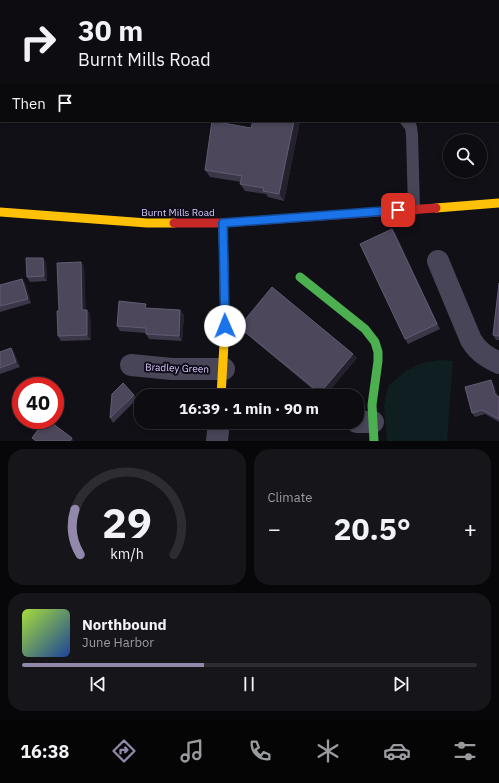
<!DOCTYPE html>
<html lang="en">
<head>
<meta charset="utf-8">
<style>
  :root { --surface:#0d0c10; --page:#161519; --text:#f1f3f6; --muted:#9a9b9f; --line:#2d2c30; --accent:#9188ab }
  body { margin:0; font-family:"IBM Plex Sans",sans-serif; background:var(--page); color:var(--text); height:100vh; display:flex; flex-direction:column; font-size:15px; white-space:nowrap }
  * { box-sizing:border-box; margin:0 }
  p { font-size:13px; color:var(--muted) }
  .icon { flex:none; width:22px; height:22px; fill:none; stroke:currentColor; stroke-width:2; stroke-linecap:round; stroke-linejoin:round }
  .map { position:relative; height:441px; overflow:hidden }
  .details { display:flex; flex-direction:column; gap:8px; padding:8px; background:#070709; flex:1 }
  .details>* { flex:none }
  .banner { position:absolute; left:0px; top:0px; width:499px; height:122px; box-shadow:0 2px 6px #0003,0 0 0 1px var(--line); background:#0d0c10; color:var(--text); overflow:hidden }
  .controls { position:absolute; left:443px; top:134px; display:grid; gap:8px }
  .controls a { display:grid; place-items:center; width:44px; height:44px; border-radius:50%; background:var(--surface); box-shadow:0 2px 6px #0003,0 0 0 1px var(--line); font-size:20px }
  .speed { position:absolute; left:12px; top:377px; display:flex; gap:8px; font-size:20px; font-weight:700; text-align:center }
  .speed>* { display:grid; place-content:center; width:52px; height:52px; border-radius:50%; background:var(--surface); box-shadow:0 2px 6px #0003,0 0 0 1px var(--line); line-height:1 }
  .speed .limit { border:6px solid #d22; background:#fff; color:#111 }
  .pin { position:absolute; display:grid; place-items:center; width:34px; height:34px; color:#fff; margin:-17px; border-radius:8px; box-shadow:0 2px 6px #0006 }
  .me { position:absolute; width:44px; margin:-22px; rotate:359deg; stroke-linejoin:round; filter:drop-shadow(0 0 3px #0008) }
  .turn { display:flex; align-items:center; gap:14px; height:84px; padding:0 12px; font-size:18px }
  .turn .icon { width:52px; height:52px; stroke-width:2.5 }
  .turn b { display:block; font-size:28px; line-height:34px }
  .then { display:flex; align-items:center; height:38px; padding:0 12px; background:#0003; gap:8px; font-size:15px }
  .big { font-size:30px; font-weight:700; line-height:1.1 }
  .details .tile { flex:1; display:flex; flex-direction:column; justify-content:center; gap:6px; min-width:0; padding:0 14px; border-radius:16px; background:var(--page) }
  .details .dial { align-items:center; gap:0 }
  .dial svg { height:104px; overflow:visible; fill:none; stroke:var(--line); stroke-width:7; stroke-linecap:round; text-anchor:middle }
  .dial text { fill:var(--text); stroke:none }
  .song { display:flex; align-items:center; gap:12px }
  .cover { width:48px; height:48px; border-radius:6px; background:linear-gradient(135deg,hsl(80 70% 55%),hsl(220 70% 35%)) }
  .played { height:4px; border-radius:2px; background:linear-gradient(90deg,var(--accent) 40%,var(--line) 40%) }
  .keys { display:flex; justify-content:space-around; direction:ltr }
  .heat { display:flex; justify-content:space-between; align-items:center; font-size:22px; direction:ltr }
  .details .tiles { flex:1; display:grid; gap:8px; grid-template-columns:1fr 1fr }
  .tile:last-child { grid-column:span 2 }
  .trip { position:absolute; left:134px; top:389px; width:230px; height:40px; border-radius:16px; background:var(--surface); box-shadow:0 2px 6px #0003,0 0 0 1px var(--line); font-weight:700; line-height:40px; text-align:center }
  .tabs { display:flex; height:64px; justify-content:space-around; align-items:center; background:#050506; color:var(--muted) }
  .tabs .icon { width:28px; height:28px }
  .tabs .active { color:var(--accent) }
  .tabs b { font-size:18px; color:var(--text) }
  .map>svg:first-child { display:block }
  .green { fill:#0f1f21 }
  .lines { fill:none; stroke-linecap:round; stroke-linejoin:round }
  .lane { stroke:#474557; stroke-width:12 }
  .street { stroke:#474557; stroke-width:22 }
  .fast { stroke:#4caf50; stroke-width:9 }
  .slow { stroke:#ffc107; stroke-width:9 }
  .jam { stroke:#c62828; stroke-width:9 }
  .wall { fill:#3c3748 }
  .shaded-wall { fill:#24212c }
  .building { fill:#4c475b; stroke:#625b74 }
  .route-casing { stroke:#114b97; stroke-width:10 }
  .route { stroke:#1a73e8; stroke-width:7 }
  .labels { text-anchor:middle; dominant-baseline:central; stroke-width:4; stroke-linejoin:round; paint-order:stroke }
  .street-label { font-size:10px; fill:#d6c9fb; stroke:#100c1a }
</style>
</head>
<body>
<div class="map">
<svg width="499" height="441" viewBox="0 0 499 441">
  <rect width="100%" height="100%" fill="#111016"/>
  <path class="green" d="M441,360L453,361L447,441H387L384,405L388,387L394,381L406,371L422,363Z"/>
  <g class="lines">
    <path class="lane" d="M406,121L411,127L412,135L414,209"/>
    <path class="street" d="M438,261L471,340C478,352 487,357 499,363
      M131,365L172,369H224
      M357,422H373
      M217,441L219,422"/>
    <path class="fast" d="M300,277L365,329L375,342L378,352V361L372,405L374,441"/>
    <path class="slow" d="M436,208L499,203
      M0,212L147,223H174
      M221,396L225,326L223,223"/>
    <path class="jam" d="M174,223H223L436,208"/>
  </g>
  <path class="wall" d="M0,0H231L225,1H1V80H0Z
    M253,121H300L284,201L268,197L266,194L245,191L240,184L241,182L210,177L205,170L251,128Z
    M392,229L395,233L440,329L408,344L405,339Z
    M43,258L46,263L47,281L30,282L27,277Z
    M81,262L84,267L85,310H87L90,314L91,340L61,341L58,336Z
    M22,279L25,283L31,303L0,312V285Z
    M499,283V340H496L493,335Z
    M149,308L180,310L184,315L182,341L149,339L146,334V333L120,331L117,326Z
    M239,327L357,358L325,396H321L243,331Z
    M11,348L14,352L20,367L0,374V352Z
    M491,380L494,385L497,395L499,397V422L485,414L475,417L472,413Z
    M134,395L137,399L113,423L110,418Z
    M161,422H192L191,426L162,423Z"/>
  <path class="shaded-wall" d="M294,121H300L284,201L279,194Z
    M392,229L395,233L440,329L437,324Z
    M43,258L46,263L47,281L44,276Z
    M81,262L84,267L86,315L82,310Z
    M22,279L25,283L31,303L28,299Z
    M87,310L90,314L91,340L87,335Z
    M180,310L184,315L182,341L179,336Z
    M11,348L14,352L20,367L16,362Z
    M353,354L357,358L325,396H322L320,393Z
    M491,380L494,385L498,399L495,394Z
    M188,422H192L191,426Z
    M72,438L74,441H70Z"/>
  <path class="building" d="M0,0H185L179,1H1V72H0Z
    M358,0H499V53L498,52V1H353Z
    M212,121L251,128L253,121H294L279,194L263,191L264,188L240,184L242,176L205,170Z
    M392,229L437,324L405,339L360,244Z
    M26,258H43L44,276L27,277Z
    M81,262L82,310H87V335L58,336L57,311H59L57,263Z
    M22,279L28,299L0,306V285Z
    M499,283V336L493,335Z
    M272,287L353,354L320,393L239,327Z
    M119,301L146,304L145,308L180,310L179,336L146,334V328L117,326Z
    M11,348L16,362L0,368V352Z
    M491,380L495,394L499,397V419L482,410L472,413L465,387Z
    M123,383L134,395L110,418L112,394Z
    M162,392L191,396H162Z
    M45,420H48L72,438L70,441H36L32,438Z"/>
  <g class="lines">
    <g class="route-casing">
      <path id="route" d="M225,326L223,223L398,210"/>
    </g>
    <use href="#route" class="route"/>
  </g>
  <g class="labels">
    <g class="street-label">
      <text x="178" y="212">Burnt Mills Road</text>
      <text transform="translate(177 368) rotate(2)">Bradley Green</text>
    </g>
  </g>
</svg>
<div class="controls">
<a><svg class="icon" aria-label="search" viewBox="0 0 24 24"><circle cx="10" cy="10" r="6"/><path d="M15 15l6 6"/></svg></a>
</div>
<div class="speed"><div class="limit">40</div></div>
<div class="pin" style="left:398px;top:210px;background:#d93025"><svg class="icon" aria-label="arrive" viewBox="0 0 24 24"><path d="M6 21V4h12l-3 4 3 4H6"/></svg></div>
<svg class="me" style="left:225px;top:326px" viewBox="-20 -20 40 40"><circle r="19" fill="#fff"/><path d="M0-13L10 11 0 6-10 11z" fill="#1a73e8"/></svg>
<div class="trip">16:39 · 1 min · 90 m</div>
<div class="banner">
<div class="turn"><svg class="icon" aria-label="right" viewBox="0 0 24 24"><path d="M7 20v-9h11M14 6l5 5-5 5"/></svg><div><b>30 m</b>Burnt Mills Road</div></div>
<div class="then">Then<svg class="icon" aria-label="arrive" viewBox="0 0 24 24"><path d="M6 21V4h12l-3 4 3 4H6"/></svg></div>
</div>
</div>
<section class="details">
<div class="tiles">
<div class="tile dial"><svg viewBox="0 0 100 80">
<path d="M14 69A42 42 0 1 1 86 69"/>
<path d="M14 69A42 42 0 0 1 10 34" stroke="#9188ab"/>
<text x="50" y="56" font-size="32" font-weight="700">29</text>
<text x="50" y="72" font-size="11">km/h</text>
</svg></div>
<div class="tile"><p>Climate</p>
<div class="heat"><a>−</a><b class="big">20.5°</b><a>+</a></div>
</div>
<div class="tile">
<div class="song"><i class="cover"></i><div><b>Northbound</b><p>June Harbor</p></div></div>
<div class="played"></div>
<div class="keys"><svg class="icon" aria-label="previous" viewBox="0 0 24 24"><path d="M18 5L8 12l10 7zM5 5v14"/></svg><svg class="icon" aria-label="pause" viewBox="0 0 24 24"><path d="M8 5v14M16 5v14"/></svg><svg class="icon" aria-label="next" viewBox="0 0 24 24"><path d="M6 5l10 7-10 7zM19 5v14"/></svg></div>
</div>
</div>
</section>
<nav class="tabs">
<b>16:38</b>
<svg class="icon active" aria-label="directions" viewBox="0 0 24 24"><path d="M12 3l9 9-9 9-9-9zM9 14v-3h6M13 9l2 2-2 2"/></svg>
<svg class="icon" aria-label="music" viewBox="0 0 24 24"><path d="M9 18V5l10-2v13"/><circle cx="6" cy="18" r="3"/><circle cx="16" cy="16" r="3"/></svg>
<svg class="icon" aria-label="phone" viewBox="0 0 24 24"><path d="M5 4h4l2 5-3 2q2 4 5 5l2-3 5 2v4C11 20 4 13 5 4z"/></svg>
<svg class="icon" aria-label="climate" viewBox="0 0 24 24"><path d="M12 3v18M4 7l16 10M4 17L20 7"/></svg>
<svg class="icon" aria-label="car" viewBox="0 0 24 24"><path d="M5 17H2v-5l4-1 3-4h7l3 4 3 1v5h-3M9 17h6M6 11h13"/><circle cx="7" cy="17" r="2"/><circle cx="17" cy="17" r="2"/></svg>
<svg class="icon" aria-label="filters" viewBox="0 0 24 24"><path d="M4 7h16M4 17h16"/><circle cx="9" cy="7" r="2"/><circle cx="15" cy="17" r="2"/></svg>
</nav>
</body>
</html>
